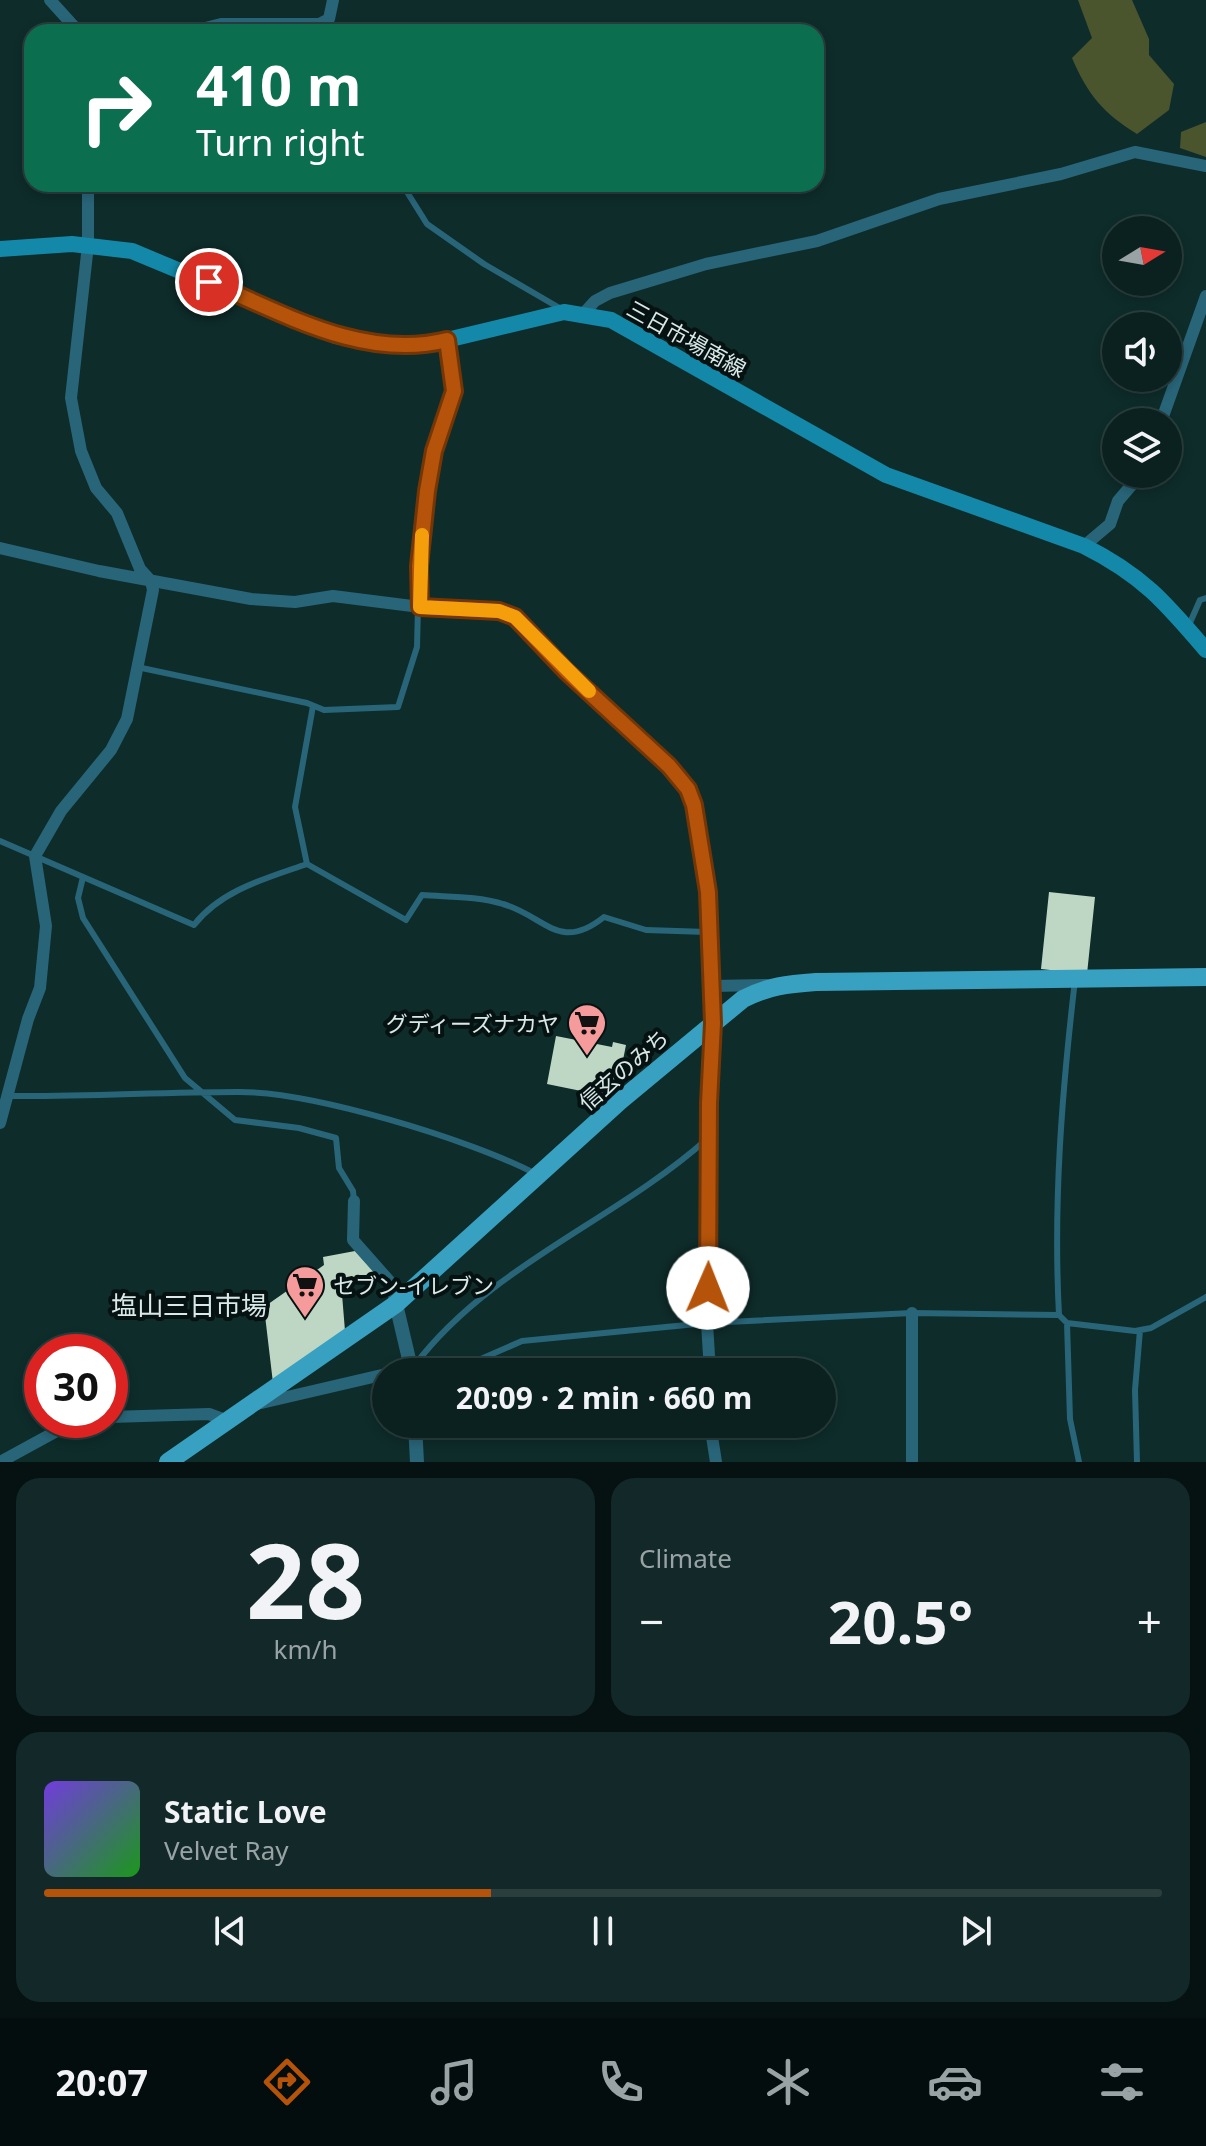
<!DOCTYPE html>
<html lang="en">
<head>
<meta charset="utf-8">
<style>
  :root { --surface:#0a2120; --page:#132929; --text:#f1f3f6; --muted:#99a3a5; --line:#2a3e3e; --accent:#b45309 }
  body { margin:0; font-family:"Noto Sans","Noto Sans JP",sans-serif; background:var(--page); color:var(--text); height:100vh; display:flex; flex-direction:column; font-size:30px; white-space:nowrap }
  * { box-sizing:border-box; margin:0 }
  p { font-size:26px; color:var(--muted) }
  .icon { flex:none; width:44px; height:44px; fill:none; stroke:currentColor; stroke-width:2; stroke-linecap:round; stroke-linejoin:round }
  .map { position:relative; height:1462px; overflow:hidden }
  .sheet { display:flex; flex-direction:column; gap:16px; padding:16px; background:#061212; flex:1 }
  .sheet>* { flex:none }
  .top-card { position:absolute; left:24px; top:24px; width:800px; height:168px; border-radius:24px; box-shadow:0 4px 12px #0003,0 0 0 2px var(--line); background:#0b6e4f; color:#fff; overflow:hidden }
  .needle { width:52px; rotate:79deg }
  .tools { position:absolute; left:1102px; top:216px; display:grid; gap:16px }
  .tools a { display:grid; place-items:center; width:80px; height:80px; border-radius:50%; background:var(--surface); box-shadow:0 4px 12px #0003,0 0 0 2px var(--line); font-size:40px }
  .speed { position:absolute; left:24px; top:1334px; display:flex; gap:16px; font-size:40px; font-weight:700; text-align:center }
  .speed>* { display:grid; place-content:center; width:104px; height:104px; border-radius:50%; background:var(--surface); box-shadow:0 4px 12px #0003,0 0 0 2px var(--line); line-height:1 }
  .speed .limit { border:12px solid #d22; background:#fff; color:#111 }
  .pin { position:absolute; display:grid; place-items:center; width:68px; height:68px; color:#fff; margin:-34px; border:4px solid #fff; border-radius:50%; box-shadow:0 2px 8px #0007 }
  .me { position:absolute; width:88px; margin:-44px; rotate:1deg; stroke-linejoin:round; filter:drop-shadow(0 0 6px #0008) }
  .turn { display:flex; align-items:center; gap:28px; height:168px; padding:0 40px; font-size:36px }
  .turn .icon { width:104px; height:104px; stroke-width:2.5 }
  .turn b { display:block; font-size:56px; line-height:68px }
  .big { font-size:60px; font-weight:700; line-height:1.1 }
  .sheet .tile { flex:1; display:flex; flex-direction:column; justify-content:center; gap:12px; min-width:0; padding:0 28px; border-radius:24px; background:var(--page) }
  .sheet .dial { align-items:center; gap:0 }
  .dial b { font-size:104px; line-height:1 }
  .song { display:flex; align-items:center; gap:24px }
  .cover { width:96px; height:96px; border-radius:12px; background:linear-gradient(135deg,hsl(260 70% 55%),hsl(120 70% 35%)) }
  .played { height:8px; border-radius:4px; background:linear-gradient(90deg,var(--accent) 40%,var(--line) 40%) }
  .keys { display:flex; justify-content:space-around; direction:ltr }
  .heat { display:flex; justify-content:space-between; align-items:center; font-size:44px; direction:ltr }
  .sheet .tiles { flex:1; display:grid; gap:16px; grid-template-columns:1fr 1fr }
  .tile:last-child { grid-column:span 2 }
  .trip { position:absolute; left:372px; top:1358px; width:464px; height:80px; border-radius:40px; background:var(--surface); box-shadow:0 4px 12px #0003,0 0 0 2px var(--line); font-weight:700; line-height:80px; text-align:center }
  .tabs { display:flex; height:128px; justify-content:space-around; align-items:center; background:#040d0d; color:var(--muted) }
  .tabs .icon { width:56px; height:56px }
  .tabs .current { color:var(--accent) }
  .tabs b { font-size:36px; color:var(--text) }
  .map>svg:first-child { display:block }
  .green { fill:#4a552e }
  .building { fill:#bed7c5 }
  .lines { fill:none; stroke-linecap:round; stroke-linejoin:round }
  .service { stroke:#296579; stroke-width:6 }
  .minor { stroke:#296579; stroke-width:12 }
  .tertiary { stroke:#296579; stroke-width:14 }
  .secondary { stroke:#1388a8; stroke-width:16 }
  .primary { stroke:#38a0c1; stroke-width:18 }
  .route-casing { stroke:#753606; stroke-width:20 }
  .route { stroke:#b45309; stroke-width:14 }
  .slow { stroke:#f59e0b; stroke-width:14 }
  .labels { text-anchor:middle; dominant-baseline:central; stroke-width:8; stroke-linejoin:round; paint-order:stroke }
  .street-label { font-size:22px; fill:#d8e9e7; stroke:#061211 }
  .poi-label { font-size:22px; fill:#d8e9e7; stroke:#061211; text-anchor:end }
  .quarter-label { font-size:26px; fill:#d8e9e7; stroke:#061211 }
</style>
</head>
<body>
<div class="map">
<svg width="1206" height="1462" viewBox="0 0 1206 1462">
  <rect width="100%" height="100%" fill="#0e2c2a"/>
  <path class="green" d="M1078,0H1132L1149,39V55L1174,84L1169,110L1137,134C1103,113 1088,95 1072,58L1092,38Z
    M1206,122V157L1180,148L1181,132Z"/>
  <path class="building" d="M1049,892L1095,897L1087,974L1041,969Z
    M556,1036L612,1047L613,1042L626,1045L622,1065L617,1064L610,1103L590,1099L591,1093L547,1084Z
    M355,1251L377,1275L341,1282L345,1331L273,1383L264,1307L324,1265L323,1257Z"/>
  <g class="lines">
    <path class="service" d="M402,184L427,224L484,264L563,310
      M1189,625L1200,600L1206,598
      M137,667L307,703L324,710L398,707L417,647L419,566L427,491L434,451L454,391L447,341
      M0,841L194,925C221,890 267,878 307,864L406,920L422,895C449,897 478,896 503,904C545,916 559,953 604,917L646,930L707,932
      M307,864L295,807L313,706
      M83,877L78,898L83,918L185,1078L235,1120L299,1128L336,1138L339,1168L353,1191L354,1201
      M6,1096C83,1097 160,1092 237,1092C311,1091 468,1139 534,1173
      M1059,1315C1053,1202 1062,1092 1075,980
      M1067,1323L1070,1419L1079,1462
      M414,1366C489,1266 615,1221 707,1139
      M411,1369L436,1371L467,1365L522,1341L707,1323L912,1313L1059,1315L1067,1323L1135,1331L1151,1328L1206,1297
      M1137,1462L1135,1390L1140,1330"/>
    <path class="minor" d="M50,0L79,32
      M190,32L221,24H319L329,19L333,0
      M584,313L595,301L610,293L706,264L817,241L939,199L1061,174L1135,152L1206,166
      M1161,422L1206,296
      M1084,546L1110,524L1118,501L1141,474
      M0,548L99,571L251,599L295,602L333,596L420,607L499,611L515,617L566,671L669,766L694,805L708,892L713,1023L709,1103L707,1323L710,1372
      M712,986L767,985
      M0,1123L28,1019L40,988L46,926L35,856L61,811L111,750L127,719L153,590L151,581L140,569L117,513L96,488L81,451L71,398L88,245V184
      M354,1201L353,1240L391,1283L396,1304
      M394,1372L411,1369
      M257,1404L386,1374
      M110,1417L209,1414L228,1421
      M710,1424L716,1462
      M0,1462L66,1426L91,1420
      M912,1462V1313"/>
    <path class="tertiary" d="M396,1304L412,1372
      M415,1424L417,1462"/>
    <path class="secondary" d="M0,249L72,244L132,251L336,336L382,344H430L564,312L611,320L886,475L1084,546C1142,575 1165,602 1206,650"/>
    <path class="primary" d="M168,1462L396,1304L620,1101L743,999C768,986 788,984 816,982L1206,977"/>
  </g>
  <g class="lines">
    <g class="route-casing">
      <path id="route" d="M209,282C283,313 364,361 447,340L454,391L434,451L427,491L419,566L420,607L499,611L515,617L566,671L669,766L688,789L694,805L708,892L713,1023L709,1103L708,1288"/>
    </g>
    <use href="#route" class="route"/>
    <path class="slow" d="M422,535L420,607L499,611L515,617L589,691"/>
  </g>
  <defs>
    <g id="supermarket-pin" transform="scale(2)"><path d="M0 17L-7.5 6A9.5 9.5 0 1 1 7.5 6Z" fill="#f59b9c" stroke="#061211"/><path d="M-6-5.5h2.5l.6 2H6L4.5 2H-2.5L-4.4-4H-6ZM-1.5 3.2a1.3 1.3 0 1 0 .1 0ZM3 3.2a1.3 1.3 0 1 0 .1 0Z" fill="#111"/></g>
  </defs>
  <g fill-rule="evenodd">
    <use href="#supermarket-pin" x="587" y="1023"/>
    <use href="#supermarket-pin" x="305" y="1285"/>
  </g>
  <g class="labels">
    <g class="street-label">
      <text transform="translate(687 338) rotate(29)">三日市場南線</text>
      <text transform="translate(623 1069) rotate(-41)">信玄のみち</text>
    </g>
    <g class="poi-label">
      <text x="559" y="1023">グディーズナカヤ</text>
      <text x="333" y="1285" text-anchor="start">セブン-イレブン</text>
    </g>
    <g class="quarter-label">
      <text x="189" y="1305">塩山三日市場</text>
    </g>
  </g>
</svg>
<div class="tools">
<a><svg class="needle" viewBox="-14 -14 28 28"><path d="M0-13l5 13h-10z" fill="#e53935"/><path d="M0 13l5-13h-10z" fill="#99a3a5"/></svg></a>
<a><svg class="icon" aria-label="sound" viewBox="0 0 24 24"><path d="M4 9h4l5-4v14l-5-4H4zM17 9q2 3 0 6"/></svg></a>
<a><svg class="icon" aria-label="layers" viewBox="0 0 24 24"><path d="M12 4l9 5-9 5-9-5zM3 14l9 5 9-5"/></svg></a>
</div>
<div class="speed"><div class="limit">30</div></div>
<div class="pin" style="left:209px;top:282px;background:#d93025"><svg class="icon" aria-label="arrive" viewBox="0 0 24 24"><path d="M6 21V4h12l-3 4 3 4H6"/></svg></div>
<svg class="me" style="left:708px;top:1288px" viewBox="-20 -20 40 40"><circle r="19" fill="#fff"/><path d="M0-13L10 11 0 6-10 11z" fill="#b45309"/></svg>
<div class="trip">20:09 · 2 min · 660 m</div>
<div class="top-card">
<div class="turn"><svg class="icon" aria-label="right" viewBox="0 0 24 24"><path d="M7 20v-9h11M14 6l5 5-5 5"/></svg><div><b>410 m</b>Turn right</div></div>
</div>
</div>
<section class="sheet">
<div class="tiles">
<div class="tile dial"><b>28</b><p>km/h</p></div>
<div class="tile"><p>Climate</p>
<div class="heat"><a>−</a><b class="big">20.5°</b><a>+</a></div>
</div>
<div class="tile">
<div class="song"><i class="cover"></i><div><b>Static Love</b><p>Velvet Ray</p></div></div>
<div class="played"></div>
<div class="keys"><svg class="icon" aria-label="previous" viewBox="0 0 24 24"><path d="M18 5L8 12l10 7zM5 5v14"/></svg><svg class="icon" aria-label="pause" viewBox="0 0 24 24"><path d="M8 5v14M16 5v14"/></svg><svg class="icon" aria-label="next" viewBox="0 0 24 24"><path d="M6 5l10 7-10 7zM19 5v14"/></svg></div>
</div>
</div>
</section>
<nav class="tabs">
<b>20:07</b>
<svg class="icon current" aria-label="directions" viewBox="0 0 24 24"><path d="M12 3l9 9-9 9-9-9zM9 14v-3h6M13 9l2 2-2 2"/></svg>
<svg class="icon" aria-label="music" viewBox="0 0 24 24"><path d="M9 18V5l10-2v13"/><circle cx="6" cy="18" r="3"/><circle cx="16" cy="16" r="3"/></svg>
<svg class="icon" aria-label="phone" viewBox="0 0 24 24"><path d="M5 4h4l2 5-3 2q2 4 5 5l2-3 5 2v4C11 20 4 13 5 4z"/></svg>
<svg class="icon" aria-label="climate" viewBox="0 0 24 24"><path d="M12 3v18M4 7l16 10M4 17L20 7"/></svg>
<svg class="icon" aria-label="car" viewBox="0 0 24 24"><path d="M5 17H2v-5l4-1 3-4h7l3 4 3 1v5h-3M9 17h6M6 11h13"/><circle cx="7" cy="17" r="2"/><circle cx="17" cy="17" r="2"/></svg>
<svg class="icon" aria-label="filters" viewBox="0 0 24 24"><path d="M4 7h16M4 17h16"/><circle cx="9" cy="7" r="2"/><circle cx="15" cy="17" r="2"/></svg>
</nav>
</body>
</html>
